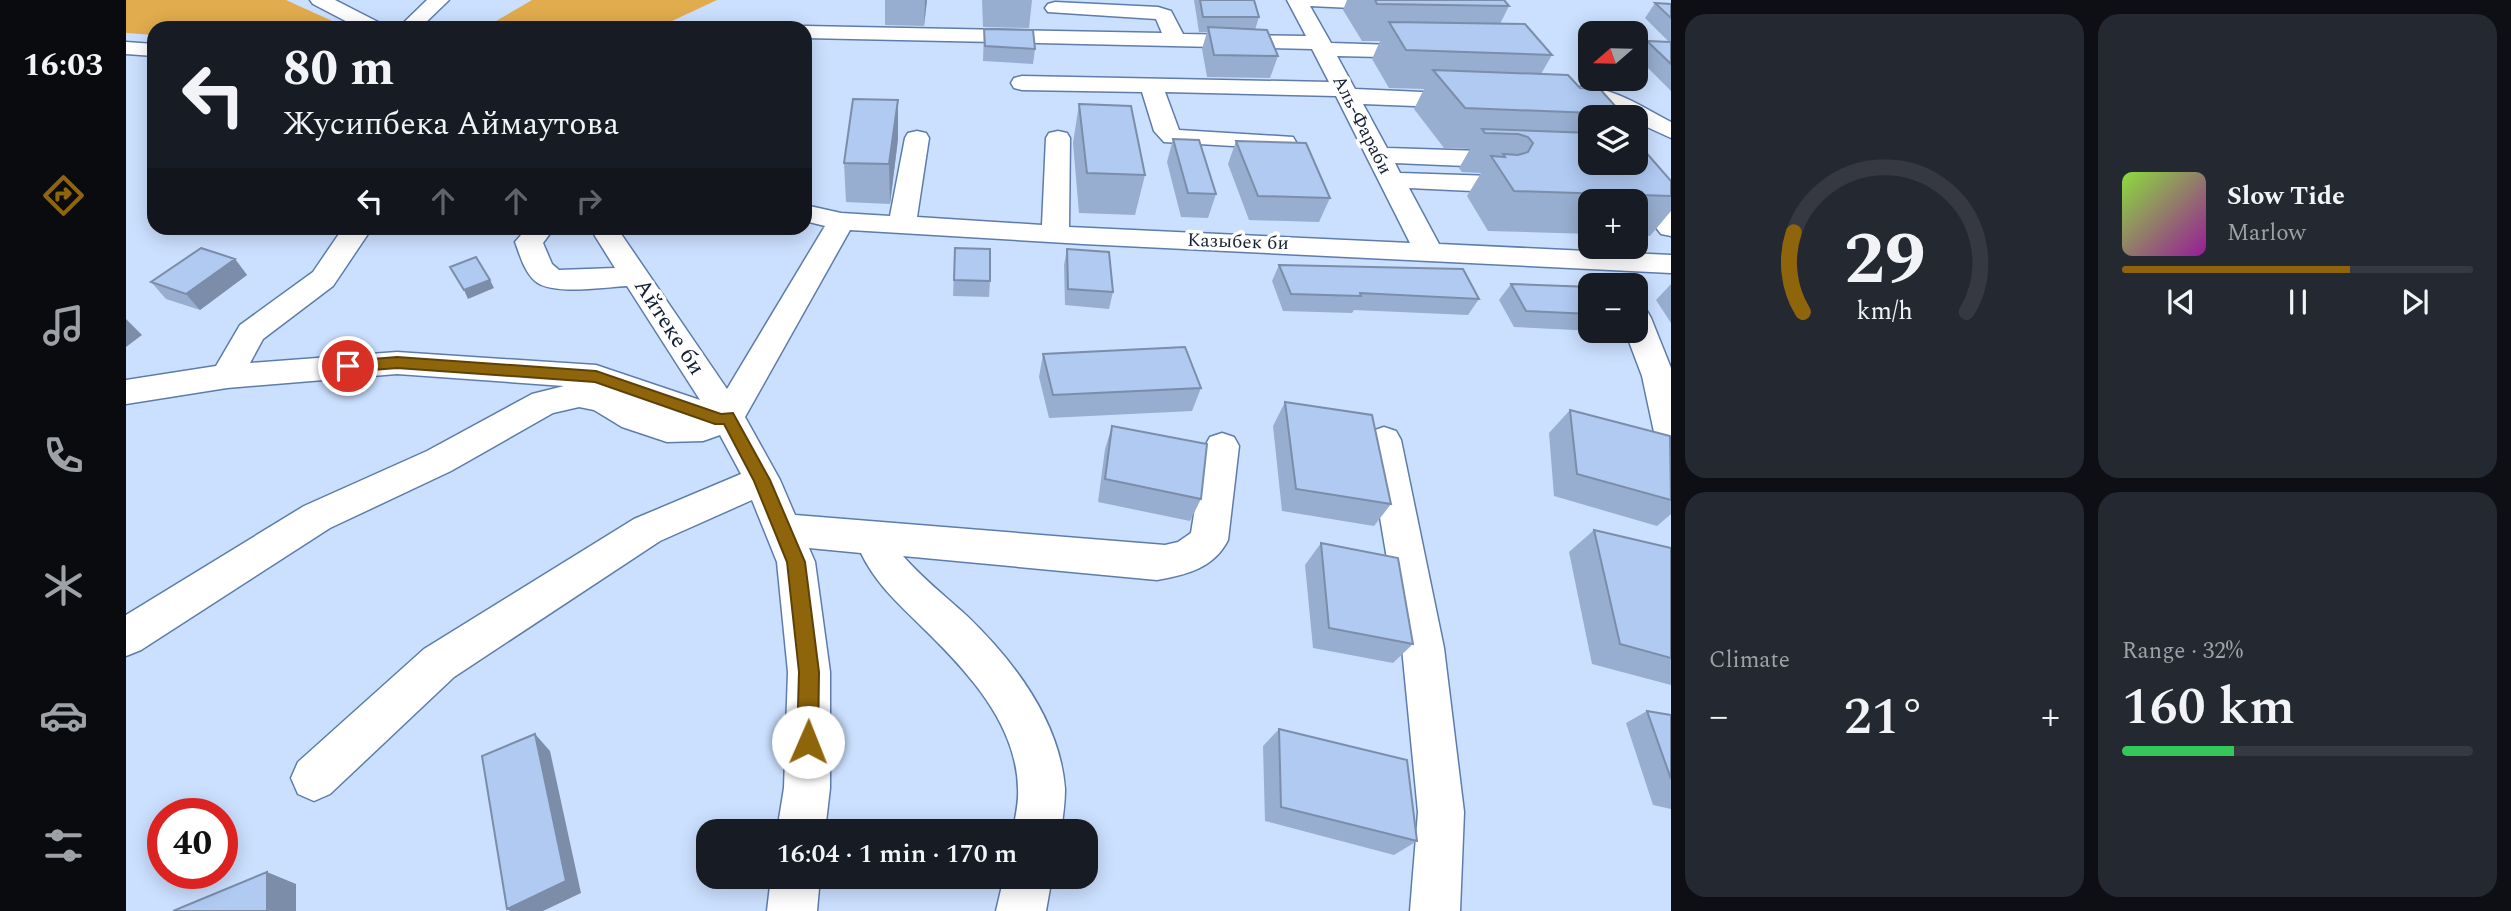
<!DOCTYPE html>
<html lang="en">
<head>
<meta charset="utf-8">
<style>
  :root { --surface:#171b24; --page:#242831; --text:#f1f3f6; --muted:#9ea1a6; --line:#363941; --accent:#8f650b }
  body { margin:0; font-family:Spectral,serif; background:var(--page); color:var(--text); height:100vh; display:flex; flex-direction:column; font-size:26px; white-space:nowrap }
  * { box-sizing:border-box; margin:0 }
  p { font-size:23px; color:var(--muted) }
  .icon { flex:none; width:38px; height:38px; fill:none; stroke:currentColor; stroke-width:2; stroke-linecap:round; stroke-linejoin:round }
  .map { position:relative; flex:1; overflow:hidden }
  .panel { display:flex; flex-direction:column; gap:14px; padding:14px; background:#0d0f14; width:840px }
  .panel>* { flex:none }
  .guide { position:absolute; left:21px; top:21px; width:665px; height:214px; border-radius:21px; box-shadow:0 4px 18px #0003; background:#171b24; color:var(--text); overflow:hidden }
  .needle { width:46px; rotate:250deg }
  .tools { position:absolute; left:1452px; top:21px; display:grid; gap:14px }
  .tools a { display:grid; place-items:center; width:70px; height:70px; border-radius:14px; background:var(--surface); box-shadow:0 4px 18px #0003; font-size:35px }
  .speed { position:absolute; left:21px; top:798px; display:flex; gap:14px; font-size:35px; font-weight:700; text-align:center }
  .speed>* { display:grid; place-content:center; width:91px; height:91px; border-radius:50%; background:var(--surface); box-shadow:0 4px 18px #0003; line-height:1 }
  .speed .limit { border:10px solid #d22; background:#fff; color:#111 }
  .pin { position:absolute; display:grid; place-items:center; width:60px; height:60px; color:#fff; margin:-30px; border:4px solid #fff; border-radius:50%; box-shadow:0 2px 7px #0007 }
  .me { position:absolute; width:77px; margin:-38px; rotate:1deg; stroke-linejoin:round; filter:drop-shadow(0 0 5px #0008) }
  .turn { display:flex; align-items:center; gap:24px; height:147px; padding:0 21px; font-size:32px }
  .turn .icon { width:91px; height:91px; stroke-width:2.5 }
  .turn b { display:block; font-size:49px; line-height:60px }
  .lanes { display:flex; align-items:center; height:66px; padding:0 21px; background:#0003; justify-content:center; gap:35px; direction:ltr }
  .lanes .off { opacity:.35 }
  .big { font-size:52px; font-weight:600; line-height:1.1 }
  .panel .card { flex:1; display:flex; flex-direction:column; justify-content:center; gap:10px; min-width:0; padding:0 24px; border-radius:21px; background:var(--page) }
  .panel .dial { align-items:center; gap:0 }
  .dial svg { height:182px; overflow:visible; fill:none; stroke:var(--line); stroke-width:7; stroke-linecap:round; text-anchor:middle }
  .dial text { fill:var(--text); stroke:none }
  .song { display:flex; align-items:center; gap:21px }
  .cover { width:84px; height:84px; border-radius:10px; background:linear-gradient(135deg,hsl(90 70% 55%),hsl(300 70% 35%)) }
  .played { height:7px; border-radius:4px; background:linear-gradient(90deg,var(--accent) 65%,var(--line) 65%) }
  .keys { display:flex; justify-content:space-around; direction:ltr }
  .heat { display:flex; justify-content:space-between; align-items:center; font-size:38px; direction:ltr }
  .charge { height:10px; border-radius:5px; background:linear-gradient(90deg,#34c759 32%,var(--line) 0) }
  .panel .tiles { flex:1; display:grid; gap:14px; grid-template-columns:repeat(2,1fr) }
  .trip { position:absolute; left:570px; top:819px; width:402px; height:70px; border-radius:21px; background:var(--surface); box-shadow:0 4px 18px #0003; font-weight:600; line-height:70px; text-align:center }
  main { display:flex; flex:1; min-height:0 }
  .menu { display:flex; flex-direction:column; width:126px; justify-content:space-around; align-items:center; background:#090b0e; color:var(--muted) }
  .menu .icon { width:49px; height:49px }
  .menu .current { color:var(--accent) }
  .menu b { font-size:32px; color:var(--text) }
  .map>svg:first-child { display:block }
  .green { fill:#e1ac4d }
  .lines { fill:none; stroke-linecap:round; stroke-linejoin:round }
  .minor-casing { stroke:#5e7cab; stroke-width:3 }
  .minor { fill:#fff; fill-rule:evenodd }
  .wall { fill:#97aed0 }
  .shaded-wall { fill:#7b8da9 }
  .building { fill:#b0caf2; stroke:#7b8da9; stroke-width:2 }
  .route { fill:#8f650b; stroke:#5d4207; stroke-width:2 }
  .labels { text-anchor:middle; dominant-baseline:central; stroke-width:7; stroke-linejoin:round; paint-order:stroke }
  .far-street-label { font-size:19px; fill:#142033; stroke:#fff }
  .street-label { font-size:23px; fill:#142033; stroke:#fff }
</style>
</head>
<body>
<main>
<nav class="menu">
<b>16:03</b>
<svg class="icon current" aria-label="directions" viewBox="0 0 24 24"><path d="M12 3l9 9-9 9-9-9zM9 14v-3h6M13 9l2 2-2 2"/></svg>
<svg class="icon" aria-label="music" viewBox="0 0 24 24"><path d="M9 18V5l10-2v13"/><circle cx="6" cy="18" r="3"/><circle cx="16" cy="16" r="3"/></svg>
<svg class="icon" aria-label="phone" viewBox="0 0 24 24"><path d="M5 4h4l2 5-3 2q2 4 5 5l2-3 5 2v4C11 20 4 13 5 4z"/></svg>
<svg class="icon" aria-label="climate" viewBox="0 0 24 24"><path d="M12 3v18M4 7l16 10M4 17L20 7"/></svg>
<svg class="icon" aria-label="car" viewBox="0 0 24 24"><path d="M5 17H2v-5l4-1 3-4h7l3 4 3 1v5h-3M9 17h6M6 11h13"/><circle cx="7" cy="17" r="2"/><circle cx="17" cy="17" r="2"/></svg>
<svg class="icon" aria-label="filters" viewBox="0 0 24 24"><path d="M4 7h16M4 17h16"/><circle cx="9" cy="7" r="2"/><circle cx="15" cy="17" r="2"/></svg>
</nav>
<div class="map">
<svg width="1545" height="911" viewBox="0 0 1545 911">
  <rect width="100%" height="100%" fill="#cbe0ff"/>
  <path class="green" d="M0,0H160L215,25L210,28H28V35L0,33Z
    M406,0H591L531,28H371L365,24Z"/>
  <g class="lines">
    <g class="minor-casing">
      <path id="minor" d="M184,0H209L256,24L259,28H233L187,4Z
        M301,0H323L294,28H272Z
        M1161,0H1276L1279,4L1276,8L1269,10L1184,6L1205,43L1299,46L1307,47L1310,52L1307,57L1299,58L1211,56L1229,89L1340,94L1348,96L1352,101L1348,106L1340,108L1237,104L1261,148L1387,152L1396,155L1400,160L1396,165L1387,168L1269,163L1274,173L1367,176L1376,179L1380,184L1376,189L1367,192L1283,188L1313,244L1545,255V273L957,244L724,230L619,417L654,480L669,515L1039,545L1052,542L1065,533L1079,446L1084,437L1096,433L1108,437L1113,446L1102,540C1088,568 1060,575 1031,580L777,556C796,578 819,596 840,615C887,660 934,721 939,789C939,803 937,817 935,831H887C889,817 893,803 892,789C891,723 840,670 796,627C772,603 750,584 735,553L683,548L689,562L704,672V788L699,831H651L658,788L662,672L651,562L626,500L534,541L328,677L204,794L188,801L172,794L165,778L172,762L298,649L508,519L615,474L594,435L577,441L541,442L496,427L468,410L453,407L427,413L325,471L204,528L15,650L0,656V615L178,506L301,451L406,394L438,386L271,374L101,388L0,404V380L90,366L114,325L187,272L217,228H246L207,286L137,339L124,363L271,352L470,365L574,400L501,286C479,287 426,296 409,281C398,271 394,255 389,242L401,228H428L417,243L426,264L433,270L489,268L464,228H491L601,389L699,226L679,221V205L715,213L764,216L779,138L782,133L791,131L800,133L803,138L791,217L916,225L920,138L923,133L932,131L941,133L944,138L943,227L1284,243L1210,96L1039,92L1053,130L1167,137L1170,142L1167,147L1158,149L1038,142L1028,131L1016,92L896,90L888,88L885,83L888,78L896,76L1203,82L1186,49L679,38V28H671L679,26L1036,33L1030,19L922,12L919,8L922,4L929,2L1032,7L1045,11L1057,34L1180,36Z
        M0,42L28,44V56L0,54Z
        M1451,87C1487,86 1514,106 1545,122V138L1510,122V117C1495,117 1483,104 1468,101C1454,99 1443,107 1429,104L1425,99L1429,94Z
        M1509,176L1518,179L1545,211V236L1535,234L1496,184L1500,179Z
        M1510,308L1521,311L1525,318L1545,368V445L1533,441L1528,432L1516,376L1499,331H1510Z
        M1258,427L1270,431L1275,440L1318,648L1338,812L1334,911H1284L1292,812L1276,648L1241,440L1246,431Z
        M645,877H694L691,911H641Z
        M878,877H926L920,911H870Z"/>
    </g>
    <use href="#minor" class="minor"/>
  </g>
  <path class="wall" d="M759,0H801L798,26L759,25Z
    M856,0H906L903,28L857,27Z
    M1068,0H1128L1133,17L1129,30L1152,56L1144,78L1081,77L1076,49L1081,32H1073Z
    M1221,0H1378L1383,6L1374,24L1426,55L1415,74L1454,88L1499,117H1465V163L1545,181V211L1524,236H1510V201H1465V234L1362,231L1341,196L1355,173L1336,172L1333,168L1344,149L1318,148L1288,109L1298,89L1263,88L1246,59L1254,41H1236L1217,10Z
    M1529,3L1545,4V91L1511,57L1521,41L1543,42L1519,18Z
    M858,29L909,49L907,64L857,61Z
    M953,104L1019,175L1009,215L953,213L947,143Z
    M772,139L764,204L720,202L718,163Z
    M1047,139L1090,194L1082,218L1055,217L1041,162Z
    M1110,141L1204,198L1193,222L1123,220L1102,164Z
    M829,248L864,281L863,297L827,296Z
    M941,249L987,292L983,309L939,305L938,265Z
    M109,259L121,275L74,310L40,299L25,282Z
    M1153,265L1353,299L1342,315L1228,310L1226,313L1157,311L1146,281Z
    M1385,284L1465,287V331H1491L1489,332L1388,327L1373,300Z
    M1545,284V323L1530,300Z
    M917,354L1075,388L1066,411L923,418L913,377Z
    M1159,402L1265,504L1248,526L1156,511L1147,426Z
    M1444,410L1545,440V514L1531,526L1428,496L1423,433Z
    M986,426L1075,499L1064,521L972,502L979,449Z
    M1468,530L1545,548V685L1466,664L1443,552Z
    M1195,543L1287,644L1267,663L1187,648L1179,565Z
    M1521,711L1545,715V809L1527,805L1500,723Z
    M1153,729L1291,841L1268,855L1139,821L1137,746Z"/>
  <path class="shaded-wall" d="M799,0H801L798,26Z
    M772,100V139L764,204L763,164Z
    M109,259L121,275L74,310L60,294Z
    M364,280L368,288L342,299L338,290Z
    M0,319L16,335L0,347Z
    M409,734L424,751L455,893L417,911H384L381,909Z
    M141,872L170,884V911H141Z"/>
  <path class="building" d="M1074,0H1128L1133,17H1077Z
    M1249,0H1378L1383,6L1251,4Z
    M1529,3L1545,4V18Z
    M1263,22L1399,24L1426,55L1280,50Z
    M1082,27L1141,30L1152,56L1088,55Z
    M858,29L907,30L909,49L859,46Z
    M1521,41L1545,42V64Z
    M1307,70L1442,75L1454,88L1474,89L1499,117H1494L1493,114L1339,108Z
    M727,99L772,100L763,164L718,163Z
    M953,104L1005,106L1019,175L961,173Z
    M1356,129L1465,133V163H1510V141L1545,181V196L1388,191L1365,156L1379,157L1377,154L1392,155L1402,152L1407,143L1402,137L1392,134L1359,133Z
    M1047,139L1073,140L1090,194L1062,193Z
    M1110,141L1180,143L1204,198L1132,196Z
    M75,248L109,259L60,294L25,282Z
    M829,248L864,249V281L828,280Z
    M941,249L983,252L987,292L942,289Z
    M350,257L364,280L338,290L324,267Z
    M1153,265L1337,269L1353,299L1234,293L1235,296L1165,294Z
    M1385,284L1465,287V314L1400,311Z
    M1059,347L1075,388L927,395L917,354Z
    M1159,402L1246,415L1265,504L1170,489Z
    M1444,410L1544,436L1545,500L1451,474Z
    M986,426L1081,444L1075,499L979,479Z
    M1468,530L1545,548V658L1494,644Z
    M1195,543L1272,558L1287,644L1203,628Z
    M1521,711L1545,715V779Z
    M1153,729L1281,760L1291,841L1155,807Z
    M409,734L440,881L381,909L356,756Z
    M141,872V911H47Z"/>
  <path class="route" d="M271,357L470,371L595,414L607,413L644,480L679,562L693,672L692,742L689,749L682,752L674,749L671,742L673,672L661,562L628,481L598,424H589L469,382L271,368L222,372L215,366L222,361Z"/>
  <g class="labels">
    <g class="far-street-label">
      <text transform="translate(1236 125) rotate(63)">Аль-Фараби</text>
      <text transform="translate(1112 242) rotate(2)">Казыбек би</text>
    </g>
    <g class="street-label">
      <text transform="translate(543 327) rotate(57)">Айтеке би</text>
    </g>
  </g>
</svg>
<div class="tools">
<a><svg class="needle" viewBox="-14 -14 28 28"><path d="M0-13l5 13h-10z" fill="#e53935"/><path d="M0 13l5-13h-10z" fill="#9ea1a6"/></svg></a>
<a><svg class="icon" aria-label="layers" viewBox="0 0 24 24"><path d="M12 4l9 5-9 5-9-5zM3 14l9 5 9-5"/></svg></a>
<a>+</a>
<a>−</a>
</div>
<div class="speed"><div class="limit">40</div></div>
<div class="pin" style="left:222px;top:366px;background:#d93025"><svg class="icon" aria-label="arrive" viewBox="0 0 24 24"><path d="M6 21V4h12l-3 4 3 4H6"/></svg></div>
<svg class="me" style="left:682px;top:742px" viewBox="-20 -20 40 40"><circle r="19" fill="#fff"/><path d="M0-13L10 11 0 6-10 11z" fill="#8f650b"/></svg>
<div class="trip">16:04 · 1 min · 170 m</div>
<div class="guide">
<div class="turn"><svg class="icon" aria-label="left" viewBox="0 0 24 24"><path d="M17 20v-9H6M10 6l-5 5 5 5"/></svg><div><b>80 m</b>Жусипбека Аймаутова</div></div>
<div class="lanes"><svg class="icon" aria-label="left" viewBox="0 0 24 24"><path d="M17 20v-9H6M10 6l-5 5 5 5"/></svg><svg class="icon off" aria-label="ahead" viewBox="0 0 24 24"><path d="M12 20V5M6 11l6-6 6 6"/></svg><svg class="icon off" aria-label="ahead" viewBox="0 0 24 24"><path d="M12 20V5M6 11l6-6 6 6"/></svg><svg class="icon off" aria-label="right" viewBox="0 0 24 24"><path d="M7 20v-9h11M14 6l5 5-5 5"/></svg></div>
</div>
</div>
<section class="panel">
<div class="tiles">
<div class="card dial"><svg viewBox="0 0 100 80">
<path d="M14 69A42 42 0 1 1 86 69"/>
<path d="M14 69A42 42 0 0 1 10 34" stroke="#8f650b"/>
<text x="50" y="56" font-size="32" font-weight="700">29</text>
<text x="50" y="72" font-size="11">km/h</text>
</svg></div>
<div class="card">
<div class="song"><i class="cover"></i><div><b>Slow Tide</b><p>Marlow</p></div></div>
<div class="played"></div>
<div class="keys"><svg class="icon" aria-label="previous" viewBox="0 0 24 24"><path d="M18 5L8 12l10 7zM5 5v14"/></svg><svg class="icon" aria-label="pause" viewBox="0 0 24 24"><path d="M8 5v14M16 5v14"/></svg><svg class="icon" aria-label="next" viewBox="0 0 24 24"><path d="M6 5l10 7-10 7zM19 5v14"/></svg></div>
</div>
<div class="card"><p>Climate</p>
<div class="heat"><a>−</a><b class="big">21°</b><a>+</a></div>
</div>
<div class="card"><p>Range · 32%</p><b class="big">160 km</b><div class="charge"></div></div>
</div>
</section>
</main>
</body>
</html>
